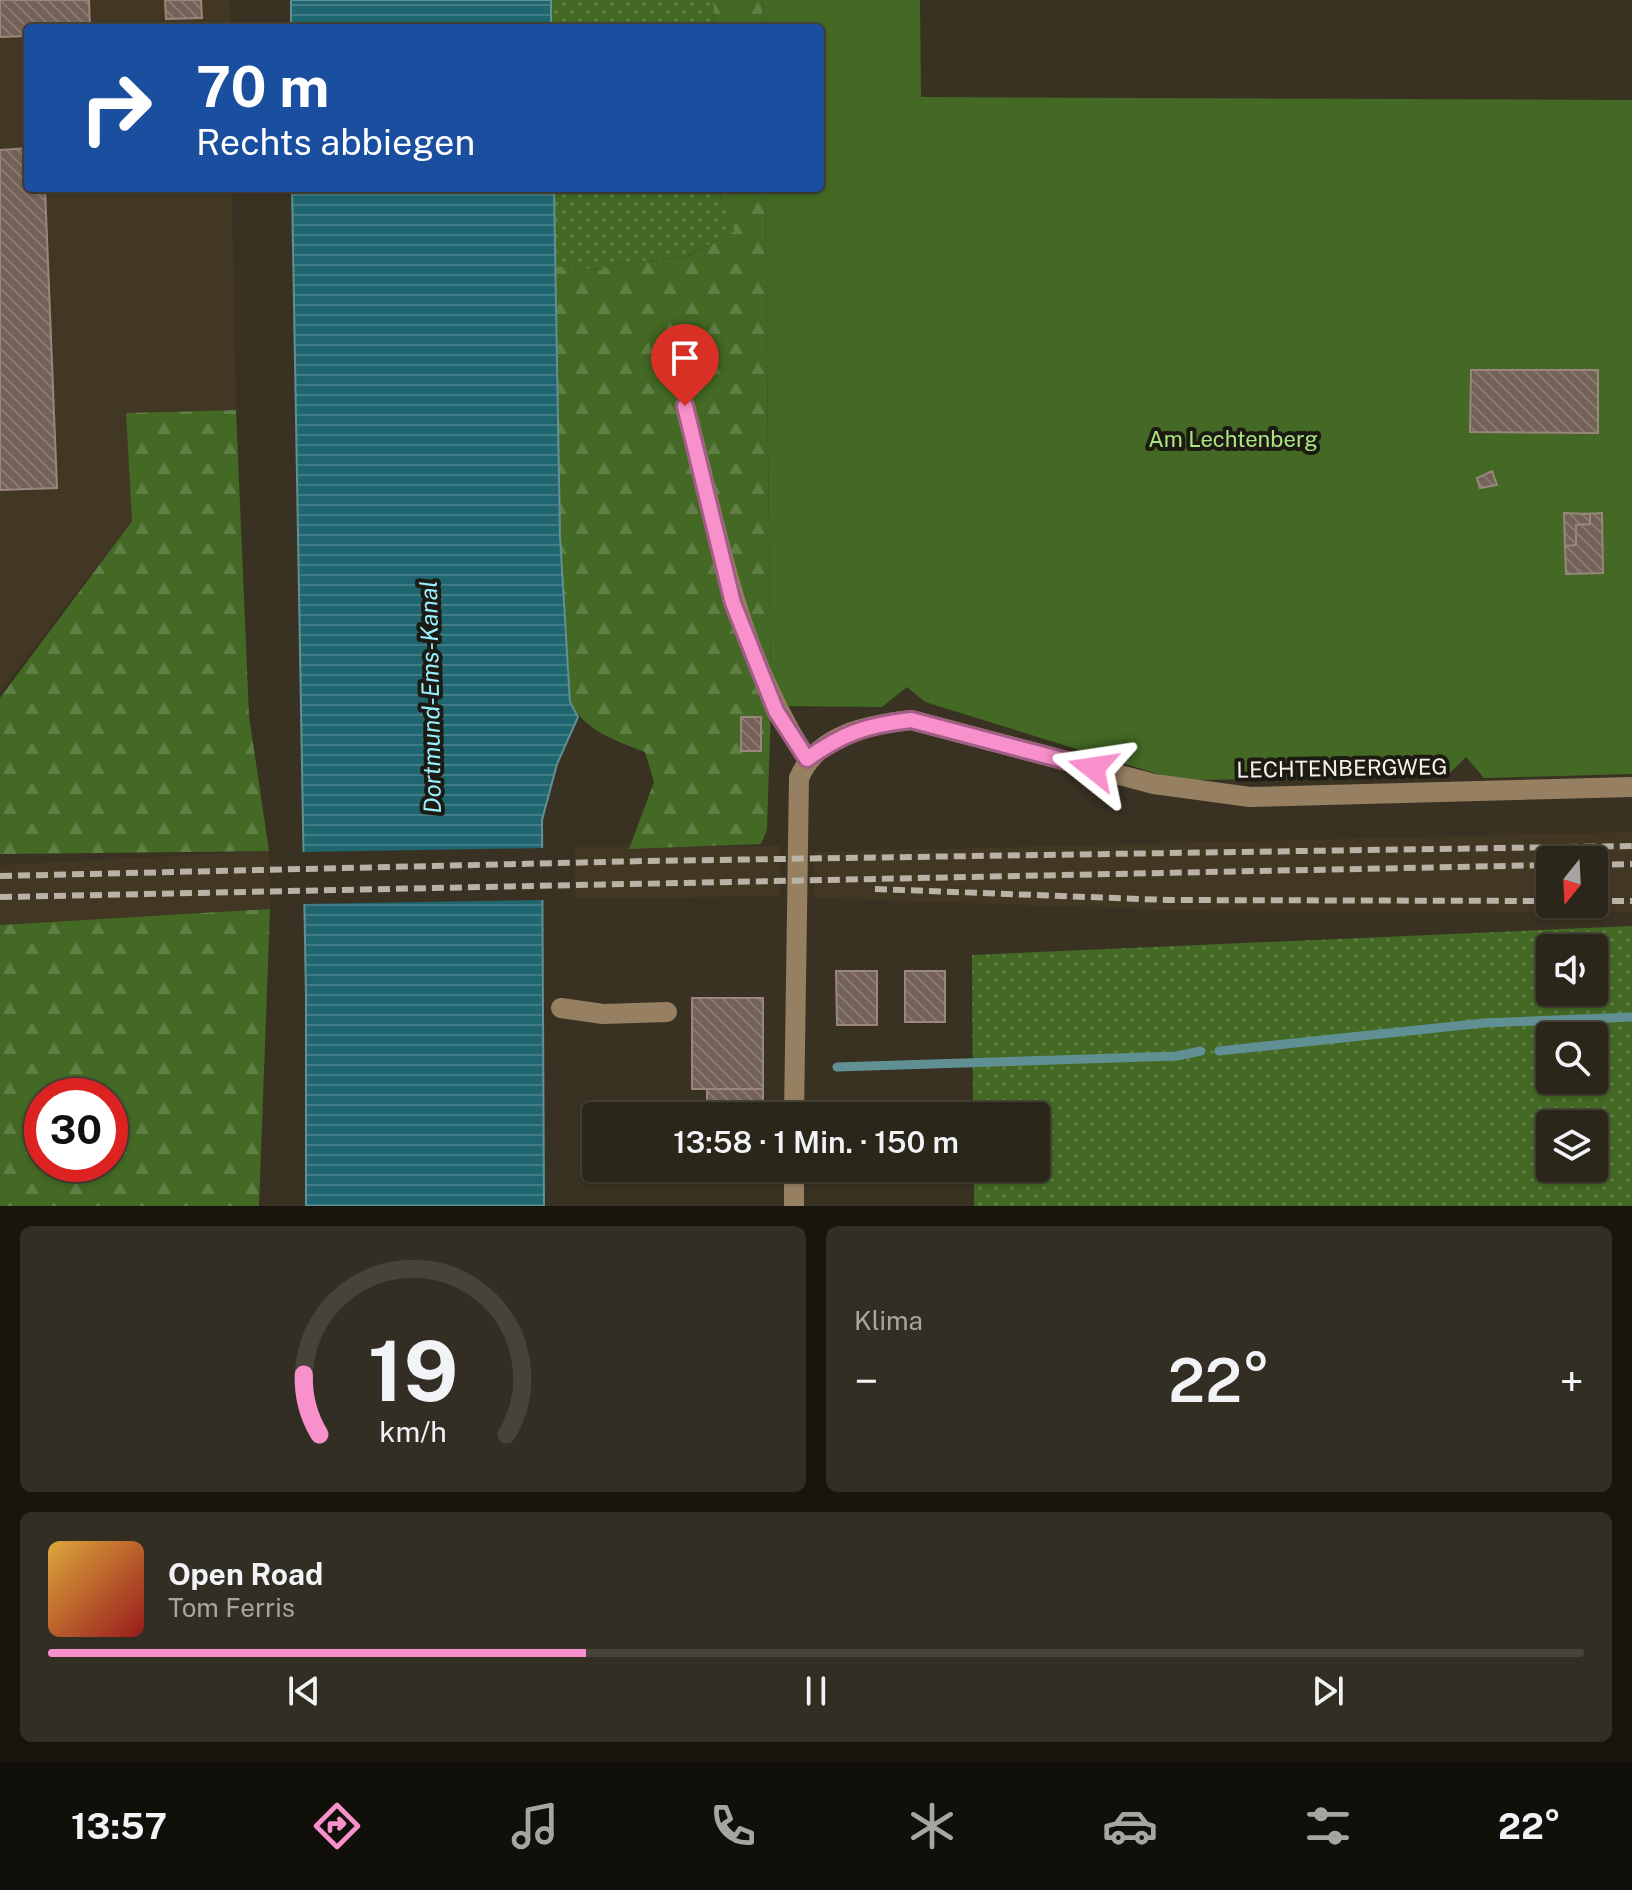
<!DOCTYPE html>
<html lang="de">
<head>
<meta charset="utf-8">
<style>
  :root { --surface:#2b261a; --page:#332e23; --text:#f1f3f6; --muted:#a6a5a2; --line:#474339; --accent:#f890cb }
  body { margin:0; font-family:"Public Sans",sans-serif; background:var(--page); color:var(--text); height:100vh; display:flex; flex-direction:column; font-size:30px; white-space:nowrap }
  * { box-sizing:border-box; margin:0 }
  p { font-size:26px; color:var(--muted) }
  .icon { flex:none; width:44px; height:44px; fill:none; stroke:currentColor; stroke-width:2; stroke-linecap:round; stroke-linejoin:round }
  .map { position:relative; height:1206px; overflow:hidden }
  .panel { display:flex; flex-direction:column; gap:20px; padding:20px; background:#18150e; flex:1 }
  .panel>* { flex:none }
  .guide { position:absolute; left:24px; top:24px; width:800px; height:168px; border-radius:8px; box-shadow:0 2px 6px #0004,0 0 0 2px var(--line); background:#1a4fa0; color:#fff; overflow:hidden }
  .needle { width:52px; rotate:198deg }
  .buttons { position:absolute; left:1536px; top:846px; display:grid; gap:16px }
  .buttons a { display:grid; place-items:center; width:72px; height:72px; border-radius:8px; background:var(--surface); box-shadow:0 2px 6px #0004,0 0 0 2px var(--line); font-size:40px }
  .speed { position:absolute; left:24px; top:1078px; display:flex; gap:16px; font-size:40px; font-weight:700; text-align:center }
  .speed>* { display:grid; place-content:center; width:104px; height:104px; border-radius:50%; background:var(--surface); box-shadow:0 2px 6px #0004,0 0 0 2px var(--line); line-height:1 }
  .speed .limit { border:12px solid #d22; background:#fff; color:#111 }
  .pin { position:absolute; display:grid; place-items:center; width:68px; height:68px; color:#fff; margin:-82px -34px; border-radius:50% 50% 50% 0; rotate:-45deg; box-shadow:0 0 8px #0007 }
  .pin .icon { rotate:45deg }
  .me { position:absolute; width:88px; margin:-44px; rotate:285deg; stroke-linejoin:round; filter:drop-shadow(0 0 6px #0008) }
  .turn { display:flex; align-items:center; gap:28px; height:168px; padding:0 40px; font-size:36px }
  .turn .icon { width:104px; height:104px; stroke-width:2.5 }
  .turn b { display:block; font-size:56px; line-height:68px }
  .big { font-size:60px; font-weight:600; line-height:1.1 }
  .panel .card { flex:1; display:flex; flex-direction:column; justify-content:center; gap:12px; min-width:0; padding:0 28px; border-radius:12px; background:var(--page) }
  .panel .dial { align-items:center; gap:0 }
  .dial svg { height:208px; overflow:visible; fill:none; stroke:var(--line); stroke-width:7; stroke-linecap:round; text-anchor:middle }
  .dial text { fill:var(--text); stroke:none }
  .song { display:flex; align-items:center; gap:24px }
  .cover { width:96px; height:96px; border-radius:12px; background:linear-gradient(135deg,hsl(40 70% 55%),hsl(0 70% 35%)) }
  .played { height:8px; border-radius:4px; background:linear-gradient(90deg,var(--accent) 35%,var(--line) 35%) }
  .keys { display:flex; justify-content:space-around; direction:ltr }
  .heat { display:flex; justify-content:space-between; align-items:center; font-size:44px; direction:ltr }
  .panel .tiles { flex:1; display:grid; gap:20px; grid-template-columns:1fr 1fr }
  .card:last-child { grid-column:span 2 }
  .trip { position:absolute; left:582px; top:1102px; width:468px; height:80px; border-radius:8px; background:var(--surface); box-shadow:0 2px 6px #0004,0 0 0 2px var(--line); font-weight:600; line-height:80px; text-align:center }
  .tabs { display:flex; height:128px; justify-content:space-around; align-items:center; background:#110f0a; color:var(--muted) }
  .tabs .icon { width:56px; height:56px }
  .tabs .selected { color:var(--accent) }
  .tabs b { font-size:36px; color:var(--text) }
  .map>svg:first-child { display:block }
  .built { fill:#423722; fill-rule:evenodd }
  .grass { fill:url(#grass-dots); fill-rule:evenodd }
  .forest { fill:url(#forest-firs); fill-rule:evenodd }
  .green { fill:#436924 }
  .water { fill:url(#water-rules); stroke:#609094; stroke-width:2 }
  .pier { fill:#393223 }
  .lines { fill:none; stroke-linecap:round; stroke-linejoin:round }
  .stream { stroke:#609094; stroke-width:9 }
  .building { fill:url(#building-back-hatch); stroke:#9a867d; stroke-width:2 }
  .minor { stroke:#968061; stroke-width:20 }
  .rail { stroke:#b8b2a7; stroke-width:6; stroke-dasharray:12 6; stroke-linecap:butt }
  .route-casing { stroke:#a15e84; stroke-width:20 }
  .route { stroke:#f890cb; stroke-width:14 }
  .labels { text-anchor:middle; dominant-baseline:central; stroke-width:8; stroke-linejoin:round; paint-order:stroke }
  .park-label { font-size:22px; fill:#abe680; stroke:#1d1a13 }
  .street-label { font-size:22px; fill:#f6f1e8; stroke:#1d1a13 }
  .water-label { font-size:24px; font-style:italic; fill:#97f0fe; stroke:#1d1a13 }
</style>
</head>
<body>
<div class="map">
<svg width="1632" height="1206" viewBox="0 0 1632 1206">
  <defs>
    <pattern id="grass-dots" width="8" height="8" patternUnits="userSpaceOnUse" patternTransform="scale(2)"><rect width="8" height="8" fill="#436924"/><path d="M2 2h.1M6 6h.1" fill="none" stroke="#5f7f44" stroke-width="1.8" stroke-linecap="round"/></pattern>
    <pattern id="forest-firs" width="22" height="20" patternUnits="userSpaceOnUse" patternTransform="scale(2)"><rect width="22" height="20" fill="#436924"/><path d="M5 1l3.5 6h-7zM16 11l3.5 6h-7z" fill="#5f7f44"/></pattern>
    <pattern id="water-rules" width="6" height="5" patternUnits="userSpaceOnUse" patternTransform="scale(2)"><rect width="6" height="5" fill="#206670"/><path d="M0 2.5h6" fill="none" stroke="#417c84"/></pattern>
    <pattern id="building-back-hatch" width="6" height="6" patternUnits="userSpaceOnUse" patternTransform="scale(2)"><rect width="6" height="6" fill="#746259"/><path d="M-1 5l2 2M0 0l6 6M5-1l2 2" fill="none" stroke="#887971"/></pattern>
  </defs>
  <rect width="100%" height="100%" fill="#393223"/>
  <path class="built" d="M0,0H229L230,28H28V188H232L236,410L126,413L132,520L0,692Z
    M1632,832V912L1209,911L814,898V852ZM1550,860H1594V904H1550Z
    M780,846V896L575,899V847Z
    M269,851L270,909L0,925V865Z"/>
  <path class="grass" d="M551,0H713L714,28H551Z
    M554,188H720L721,202L736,231L684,257L618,264L601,270L555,266Z
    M1632,926V1206H974V1168H1036V1116H973L972,955ZM1594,948V992H1550V948ZM1550,1036H1594V1080H1550ZM1594,1124V1168H1550V1124Z"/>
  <path class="forest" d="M713,0H762L763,28H714Z
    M720,188H765L771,706L767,830L761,844L629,849L654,782L645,752C616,741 584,730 570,702L560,537L555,266L601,270L618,264L685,257L735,231L721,202Z
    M236,410L249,716L269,851L0,854V698L132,521L126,413Z
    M270,909L259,1206H0V925ZM110,1096V1164H42V1096Z"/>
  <path class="green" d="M762,0H920L921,97L1632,100V774L1484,778L1466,757L1446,777L1197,780L1164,776L925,702L907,687L882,707L771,706L765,188H820V28H763Z"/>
  <path class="water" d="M291,0H551V28H291Z
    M292,188H554L560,537L570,702L578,717L557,764L542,820L544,1206H306V998Z"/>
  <path class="pier" d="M547,848L546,900L301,904L300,852Z"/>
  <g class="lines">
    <path class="stream" d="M1219,1051L1484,1023L1632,1017
      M837,1067L1177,1056L1201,1051"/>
  </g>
  <path class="building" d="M0,0H89L90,28H28V36L0,37Z
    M165,0H201L202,18L166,19Z
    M28,148V188H45L57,488L0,490V150Z
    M1471,370H1598V433L1470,432Z
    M1492,471L1497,485L1480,488L1477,478Z
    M1564,513L1590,514V524L1576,525V545L1565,546Z
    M1602,513L1603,573L1566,574L1565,546L1576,545V525L1590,524V514H1584Z
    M741,717H761V751H741Z
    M836,971H877V1025H837Z
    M905,971H945V1022H905Z
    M692,998H763V1089H692Z
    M707,1089H763V1116H707Z
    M706,1168H762V1173H706Z
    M830,1168H863L859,1182H842V1172H830Z
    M908,1168H958V1182H908Z"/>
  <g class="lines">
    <path class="minor" d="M685,406C719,533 734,646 807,759
      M561,1008L603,1014L667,1012
      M794,1116L799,778C818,734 867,725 911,720L1154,784L1250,797L1632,787
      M794,1206V1168"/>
    <path class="rail" d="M1594,865L1632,864
      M0,876L647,861L1632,846
      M875,889L1168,900L1550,901
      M0,897L1550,865
      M1594,901H1632"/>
  </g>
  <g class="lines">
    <g class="route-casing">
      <path id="route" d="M685,406L733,603L776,711L807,759C843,733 867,725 911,720L1093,768"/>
    </g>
    <use href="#route" class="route"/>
  </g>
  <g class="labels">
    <g class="park-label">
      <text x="1233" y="439">Am Lechtenberg</text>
    </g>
    <g class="street-label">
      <text transform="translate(1342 768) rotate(-1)">LECHTENBERGWEG</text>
    </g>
    <g class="water-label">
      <text transform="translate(430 697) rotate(-91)">Dortmund-Ems-Kanal</text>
    </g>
  </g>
</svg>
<div class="buttons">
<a><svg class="needle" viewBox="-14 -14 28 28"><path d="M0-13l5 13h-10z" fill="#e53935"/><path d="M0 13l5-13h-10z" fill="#a6a5a2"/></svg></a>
<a><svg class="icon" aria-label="sound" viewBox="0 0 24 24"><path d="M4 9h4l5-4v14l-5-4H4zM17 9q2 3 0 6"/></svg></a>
<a><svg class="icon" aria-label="search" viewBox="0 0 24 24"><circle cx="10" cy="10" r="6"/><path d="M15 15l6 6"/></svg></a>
<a><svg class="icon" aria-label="layers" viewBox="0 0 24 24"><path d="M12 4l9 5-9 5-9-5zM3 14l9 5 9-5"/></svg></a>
</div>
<div class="speed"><div class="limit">30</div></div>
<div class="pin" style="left:685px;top:406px;background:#d93025"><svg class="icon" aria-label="arrive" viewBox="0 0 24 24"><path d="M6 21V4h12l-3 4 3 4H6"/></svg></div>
<svg class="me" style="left:1093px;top:768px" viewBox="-20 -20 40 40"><path d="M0-17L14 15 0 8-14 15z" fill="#f890cb" stroke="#fff" stroke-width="4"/></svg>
<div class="trip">13:58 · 1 Min. · 150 m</div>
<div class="guide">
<div class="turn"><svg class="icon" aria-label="right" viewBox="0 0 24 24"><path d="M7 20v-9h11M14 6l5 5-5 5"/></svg><div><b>70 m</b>Rechts abbiegen</div></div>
</div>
</div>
<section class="panel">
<div class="tiles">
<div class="card dial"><svg viewBox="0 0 100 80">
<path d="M14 69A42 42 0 1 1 86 69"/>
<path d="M14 69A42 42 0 0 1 8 46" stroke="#f890cb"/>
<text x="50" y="56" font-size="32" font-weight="700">19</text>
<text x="50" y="72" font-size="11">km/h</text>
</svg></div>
<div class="card"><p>Klima</p>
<div class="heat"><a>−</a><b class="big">22°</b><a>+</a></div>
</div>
<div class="card">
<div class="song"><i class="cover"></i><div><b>Open Road</b><p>Tom Ferris</p></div></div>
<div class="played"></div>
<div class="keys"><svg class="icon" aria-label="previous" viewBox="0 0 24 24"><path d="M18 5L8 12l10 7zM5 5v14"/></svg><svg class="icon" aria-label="pause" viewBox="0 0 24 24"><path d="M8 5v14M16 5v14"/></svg><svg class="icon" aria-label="next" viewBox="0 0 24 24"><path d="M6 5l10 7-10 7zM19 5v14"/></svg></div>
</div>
</div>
</section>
<nav class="tabs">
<b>13:57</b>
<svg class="icon selected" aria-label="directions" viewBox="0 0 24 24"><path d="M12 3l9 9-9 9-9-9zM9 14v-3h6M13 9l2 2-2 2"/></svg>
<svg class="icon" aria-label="music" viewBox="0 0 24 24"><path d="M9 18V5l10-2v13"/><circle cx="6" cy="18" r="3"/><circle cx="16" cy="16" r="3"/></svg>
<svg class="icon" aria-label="phone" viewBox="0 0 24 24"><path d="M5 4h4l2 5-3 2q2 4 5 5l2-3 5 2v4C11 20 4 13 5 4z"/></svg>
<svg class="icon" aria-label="climate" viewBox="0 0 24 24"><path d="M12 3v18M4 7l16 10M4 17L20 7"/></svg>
<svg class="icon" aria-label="car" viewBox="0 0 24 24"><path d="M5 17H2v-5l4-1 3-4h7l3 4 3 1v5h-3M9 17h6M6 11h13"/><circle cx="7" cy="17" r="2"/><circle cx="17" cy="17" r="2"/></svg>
<svg class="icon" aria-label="filters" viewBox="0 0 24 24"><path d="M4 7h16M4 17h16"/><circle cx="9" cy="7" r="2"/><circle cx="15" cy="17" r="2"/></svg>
<b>22°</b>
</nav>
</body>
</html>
